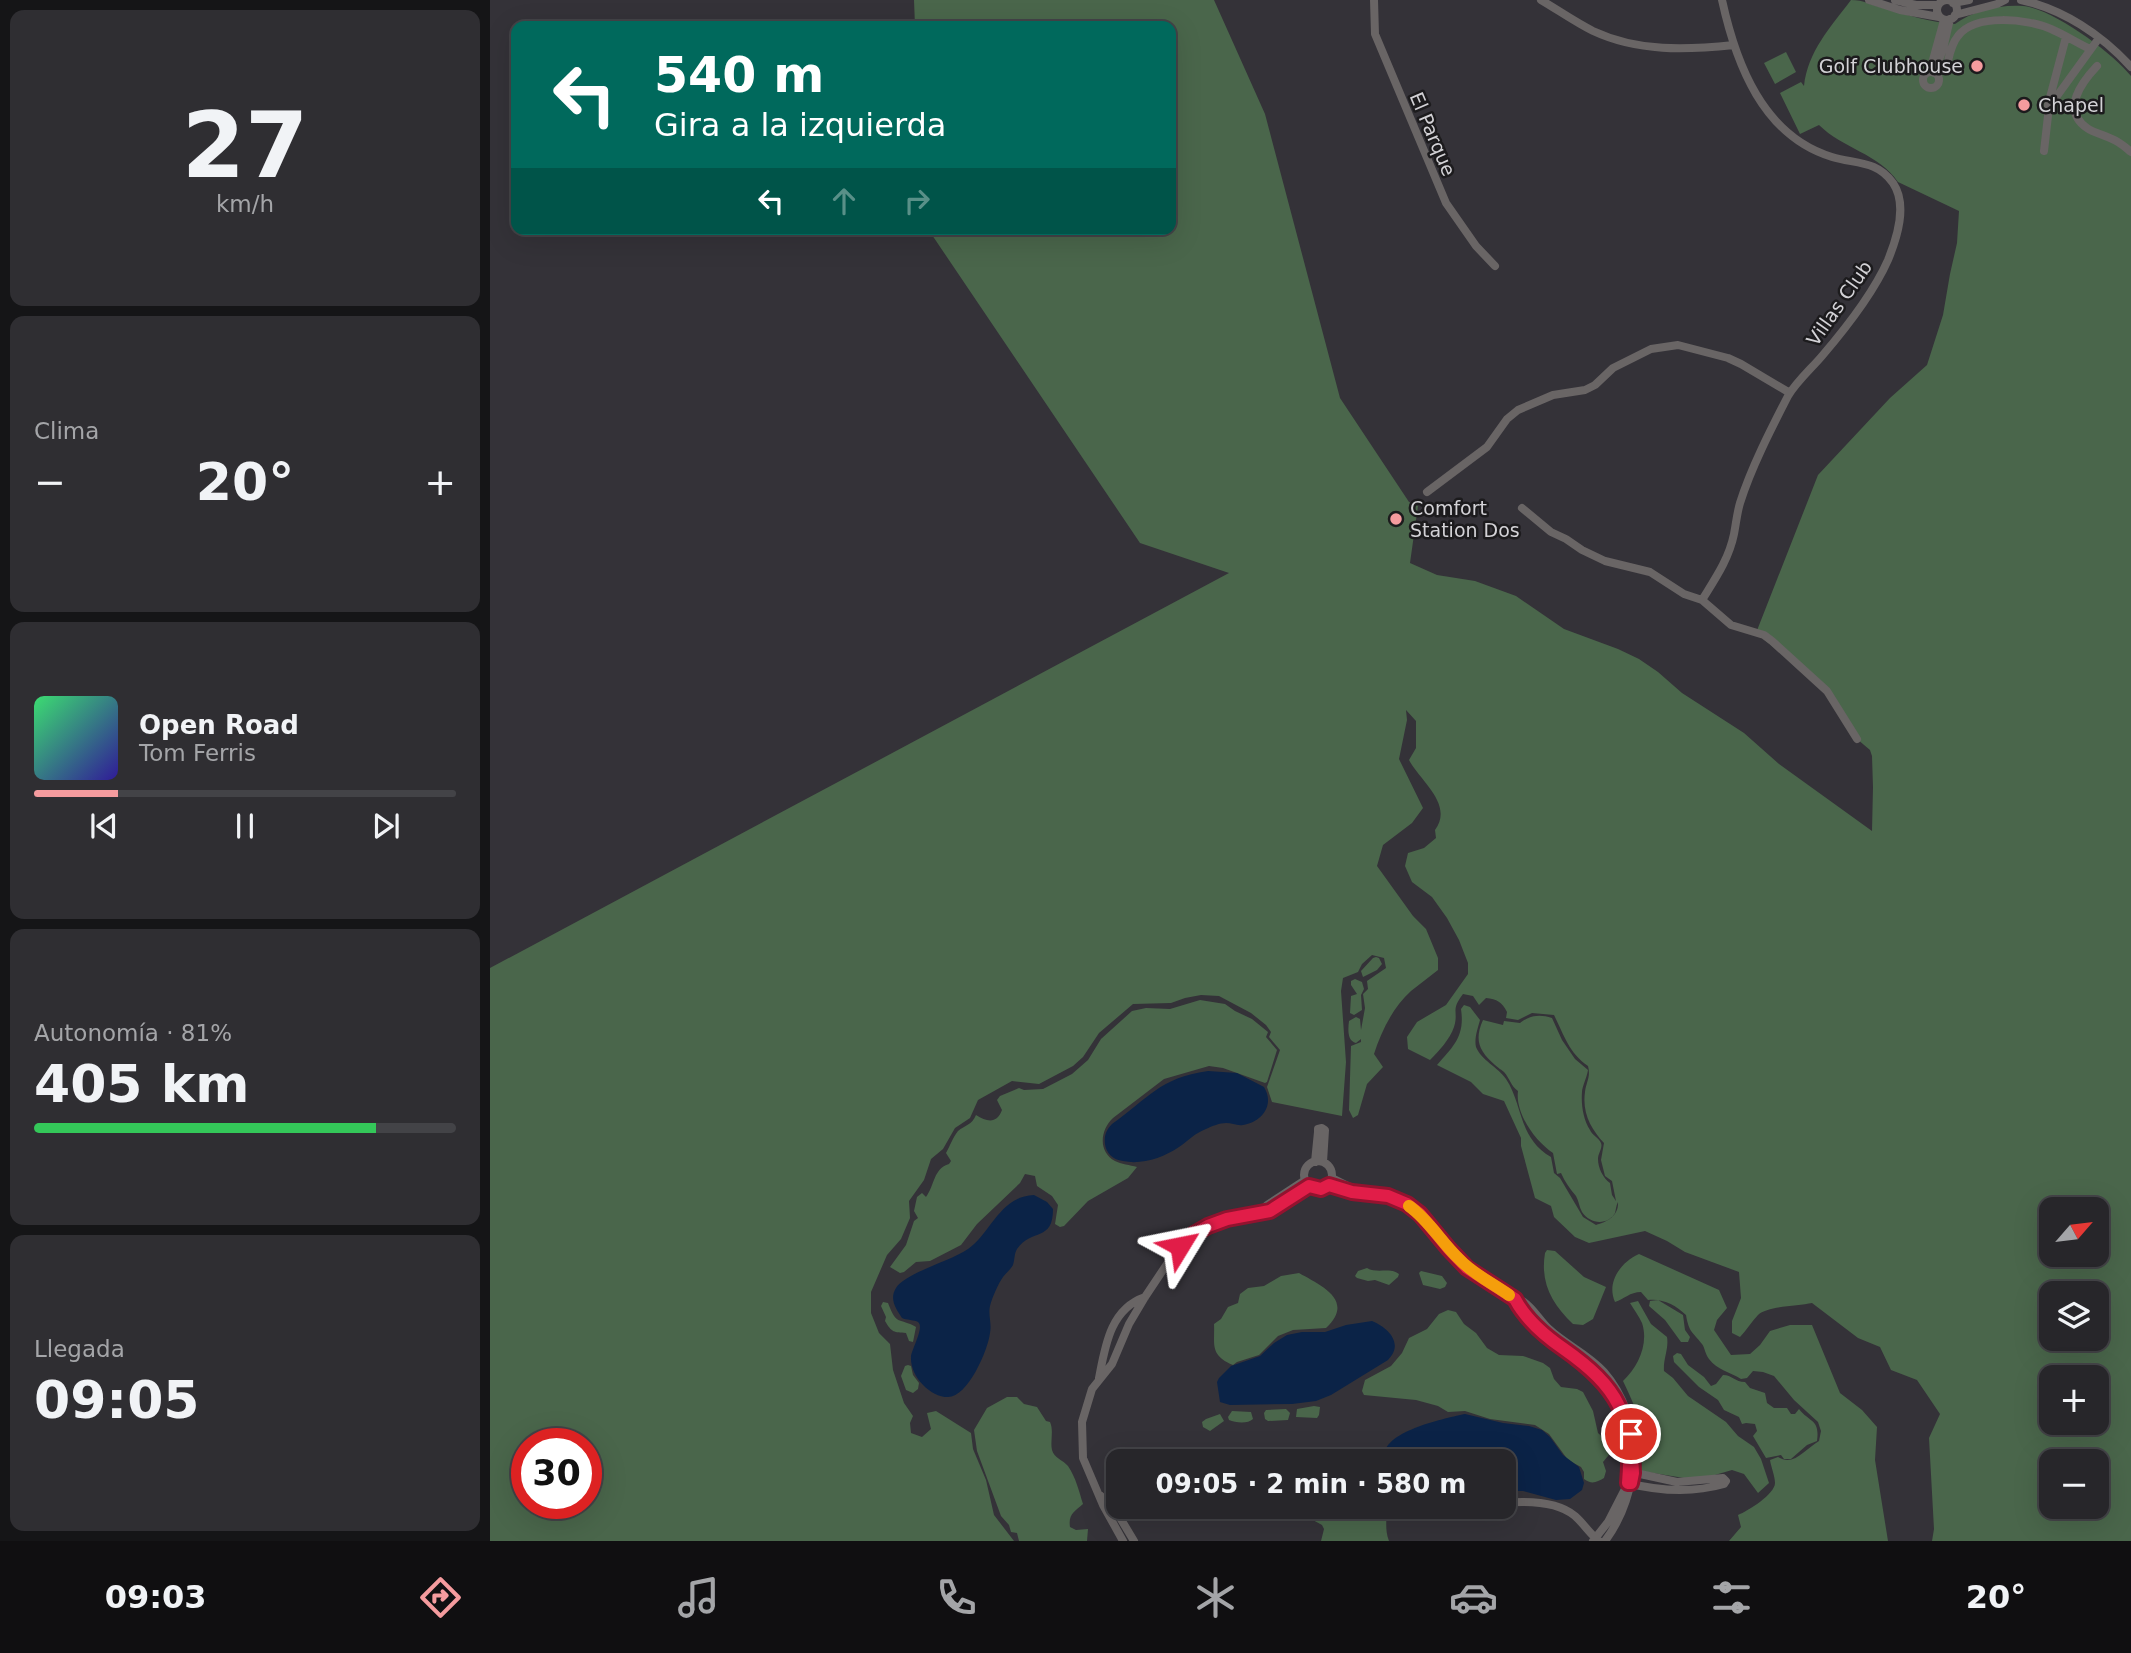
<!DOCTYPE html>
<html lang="es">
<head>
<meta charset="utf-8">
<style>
  :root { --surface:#27262a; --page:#2f2e32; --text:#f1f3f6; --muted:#a4a5a8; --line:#434347; --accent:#f59b9e }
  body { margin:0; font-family:"DejaVu Sans",sans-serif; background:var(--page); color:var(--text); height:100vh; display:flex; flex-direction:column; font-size:26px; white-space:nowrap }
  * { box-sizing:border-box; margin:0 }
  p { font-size:23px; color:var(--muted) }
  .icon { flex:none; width:38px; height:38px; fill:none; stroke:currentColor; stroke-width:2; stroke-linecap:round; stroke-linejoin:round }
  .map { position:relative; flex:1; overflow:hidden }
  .panel { display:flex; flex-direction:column; gap:10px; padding:10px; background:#151517; width:490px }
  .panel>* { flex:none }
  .banner { position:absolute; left:21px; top:21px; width:665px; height:214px; border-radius:14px; box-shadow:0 7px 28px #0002,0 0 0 2px var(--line); background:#00695c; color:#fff; overflow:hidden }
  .needle { width:46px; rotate:62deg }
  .buttons { position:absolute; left:1549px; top:1197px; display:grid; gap:14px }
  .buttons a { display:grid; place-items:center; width:70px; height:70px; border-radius:14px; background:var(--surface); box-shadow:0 7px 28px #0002,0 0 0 2px var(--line); font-size:35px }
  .speed { position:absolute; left:21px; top:1428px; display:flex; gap:14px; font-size:35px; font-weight:700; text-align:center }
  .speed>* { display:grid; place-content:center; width:91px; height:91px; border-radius:50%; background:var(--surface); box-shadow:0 7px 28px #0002,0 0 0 2px var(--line); line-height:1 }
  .speed .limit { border:10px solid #d22; background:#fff; color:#111 }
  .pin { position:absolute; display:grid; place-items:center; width:60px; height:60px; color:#fff; margin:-30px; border:4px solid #fff; border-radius:50%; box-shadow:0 2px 7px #0007 }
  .me { position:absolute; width:77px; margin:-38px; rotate:55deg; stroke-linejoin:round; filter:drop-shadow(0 0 5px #0008) }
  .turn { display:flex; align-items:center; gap:24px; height:147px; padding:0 28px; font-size:32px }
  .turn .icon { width:91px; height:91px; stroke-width:2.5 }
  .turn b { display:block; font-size:49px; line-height:60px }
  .lanes { display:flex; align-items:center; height:66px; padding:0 28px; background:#0003; justify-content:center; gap:35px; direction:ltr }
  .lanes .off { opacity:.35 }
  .big { font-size:52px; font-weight:600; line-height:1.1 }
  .panel .widget { flex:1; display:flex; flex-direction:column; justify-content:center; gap:10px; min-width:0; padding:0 24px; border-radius:14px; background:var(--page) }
  .panel .dial { align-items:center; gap:0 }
  .dial b { font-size:91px; line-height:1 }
  .song { display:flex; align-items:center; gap:21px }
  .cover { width:84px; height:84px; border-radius:10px; background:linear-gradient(135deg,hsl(140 70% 55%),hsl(250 70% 35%)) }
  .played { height:7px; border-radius:4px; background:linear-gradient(90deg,var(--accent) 20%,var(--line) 20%) }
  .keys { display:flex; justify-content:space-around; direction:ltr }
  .heat { display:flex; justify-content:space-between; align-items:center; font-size:38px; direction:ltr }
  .charge { height:10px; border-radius:5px; background:linear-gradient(90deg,#34c759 81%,var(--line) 0) }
  .trip { position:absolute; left:616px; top:1449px; width:410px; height:70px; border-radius:14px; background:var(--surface); box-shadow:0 7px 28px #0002,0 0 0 2px var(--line); font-weight:600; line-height:70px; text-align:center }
  .menu { display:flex; height:112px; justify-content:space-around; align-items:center; background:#100f11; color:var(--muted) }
  .menu .icon { width:49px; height:49px }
  .menu .selected { color:var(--accent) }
  .menu b { font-size:32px; color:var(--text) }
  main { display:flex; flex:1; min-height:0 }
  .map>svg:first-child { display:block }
  .green { fill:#4a664b; fill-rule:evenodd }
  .water { fill:#0b2347 }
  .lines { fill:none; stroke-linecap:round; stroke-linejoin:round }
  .minor { stroke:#696565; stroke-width:8 }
  .route-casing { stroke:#92132f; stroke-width:18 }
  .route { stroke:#e11d48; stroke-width:12 }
  .slow { stroke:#f59e0b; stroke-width:12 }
  .poi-dot { fill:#f59b9e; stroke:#1c1b1d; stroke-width:2.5 }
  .labels { text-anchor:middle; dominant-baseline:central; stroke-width:5; stroke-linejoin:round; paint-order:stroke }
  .poi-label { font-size:19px; fill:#d3d2d6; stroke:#1c1b1d; text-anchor:start }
  .street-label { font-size:19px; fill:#d3d2d6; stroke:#1c1b1d }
</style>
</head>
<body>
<main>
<section class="panel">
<div class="widget dial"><b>27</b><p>km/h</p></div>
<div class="widget"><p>Clima</p>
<div class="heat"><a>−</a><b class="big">20°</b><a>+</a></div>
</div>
<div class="widget">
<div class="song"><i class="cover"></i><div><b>Open Road</b><p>Tom Ferris</p></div></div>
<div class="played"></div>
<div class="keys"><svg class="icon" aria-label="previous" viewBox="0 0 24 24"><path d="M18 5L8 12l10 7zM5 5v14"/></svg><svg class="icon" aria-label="pause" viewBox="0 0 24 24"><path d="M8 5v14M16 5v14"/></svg><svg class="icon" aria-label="next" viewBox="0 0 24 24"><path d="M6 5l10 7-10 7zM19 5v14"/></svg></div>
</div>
<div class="widget"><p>Autonomía · 81%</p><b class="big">405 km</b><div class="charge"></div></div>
<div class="widget"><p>Llegada</p><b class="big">09:05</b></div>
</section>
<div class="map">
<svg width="1641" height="1541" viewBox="0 0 1641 1541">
  <rect width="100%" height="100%" fill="#343238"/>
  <path class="green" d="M424,0H724L775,114L850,398L919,502L928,506L920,563L947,575L985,581L1026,596L1074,629L1128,649L1149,659L1168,672L1192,693L1254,733L1289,764L1382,831L1383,787L1382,756L1380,750L1367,739L1337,691L1266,633L1328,475L1400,398L1437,365L1453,315L1460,274L1467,243L1469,211L1408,182C1389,154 1352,148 1329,125L1310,134L1290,93L1311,82L1314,86C1318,51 1340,28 1361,0C1374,0 1381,5 1393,8C1417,15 1440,22 1465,24C1482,11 1511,4 1533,6C1562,8 1623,53 1641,76V1541H1442L1444,1529L1439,1438L1450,1414L1427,1380L1401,1370L1390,1347L1368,1338L1322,1303C1308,1306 1277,1306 1268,1315C1261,1322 1257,1330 1250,1337L1242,1333V1321L1251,1298L1249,1272L1195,1252L1177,1241L1155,1231L1099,1243L1085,1237L1064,1217L1061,1206L1045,1198L1031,1146V1138L1014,1101L993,1094L981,1082L947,1065C964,1046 975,1036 971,1009L974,1005L980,1007L990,1020C988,1028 984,1038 986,1047C991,1060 1008,1067 1016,1079C1033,1104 1028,1138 1061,1157L1064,1173L1070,1178L1093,1217L1106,1225C1117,1222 1129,1216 1128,1202C1126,1206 1126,1209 1125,1213C1117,1226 1100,1224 1092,1212C1089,1207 1089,1201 1086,1196C1080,1189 1075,1182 1071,1173L1067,1174L1063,1153C1046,1142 1025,1114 1028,1091C1021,1086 1020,1079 1014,1072C1013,1071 1007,1067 1005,1065C989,1051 984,1040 993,1020L1013,1025L1014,1021L1030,1023C1040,1015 1050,1014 1062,1018L1072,1040L1085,1059L1098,1070C1097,1077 1092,1087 1092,1092C1091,1104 1093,1119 1100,1130C1102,1135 1109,1138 1111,1143C1113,1148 1108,1153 1108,1159C1108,1168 1113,1178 1120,1183L1122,1195L1126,1201L1122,1181L1115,1176L1111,1160L1114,1143C1101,1129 1092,1113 1095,1092C1096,1082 1101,1077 1098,1066C1079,1053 1074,1035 1064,1015L1042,1013L1028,1020L1016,1018L1017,1012C1012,1002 1007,999 996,998L989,1005L983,996L973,994C960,1011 969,1011 964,1027C960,1039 949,1051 940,1060L918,1049L917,1037L927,1022L956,1005L978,974V963L969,940L957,918L942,897L922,882L915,866L918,853L934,848L946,838L945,830C964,804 930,781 919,760L926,748V721L916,710L917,720L909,759L933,808L922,823L893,845L887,866L923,916L936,929L948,958V970C939,977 930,984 921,991C903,1007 891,1032 884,1054L893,1067L877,1084L868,1115L863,1118L859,1110L861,1046L871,1042V1039L866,1043C857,1041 858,1029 859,1021L866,1017L870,1019L871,1030L875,1008L873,994L878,989L877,981L896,968L894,958L882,955L872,964L868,972L853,978L851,991L856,1062L852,1116L782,1102L777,1087L790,1050L779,1037L781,1032L776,1025L761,1013L729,996L711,995L695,998L681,1003L643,1004L609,1033L593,1057L583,1066L549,1084L522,1081L488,1100L480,1118L465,1128L453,1149L441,1159L434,1180L419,1201L420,1218L411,1239L397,1255L381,1292V1313L389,1333L400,1344L403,1370L414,1403L423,1416L420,1423L421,1433L432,1437L441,1429L437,1413L446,1411L481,1433L483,1449L496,1480L504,1515L524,1541H0V968L739,573L650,543L438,229H681V26H425ZM1561,1209H1606V1255H1561ZM1561,1293H1606V1339H1561ZM1561,1377H1606V1423H1561ZM37,1444H96V1503H37ZM1561,1461H1606V1507H1561Z
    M1296,52L1306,72L1285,84L1274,63Z
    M886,957L889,958L892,964L887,970L873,977L871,971L883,958Z
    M865,979L872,982L874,989L871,995L872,1010L864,1015L860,1013L861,996L867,994L861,985V981Z
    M710,1000L735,1004L745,1011L762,1019L778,1032L776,1037L787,1050L777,1082L775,1083L733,1068L719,1066L674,1079L623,1118C611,1129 607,1151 625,1161C631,1164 640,1165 647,1167L638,1178L598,1201L574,1226L570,1227L565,1224L568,1205L562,1196L547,1186L545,1176L535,1174L530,1183L487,1224L471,1245L440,1261L426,1262L414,1272L410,1273L400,1267L416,1245L424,1221L428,1218L424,1211L427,1197L432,1193L436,1197C445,1185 443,1169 459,1164L461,1161L456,1153C460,1146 463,1137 468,1131C475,1125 482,1125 486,1115C497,1122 507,1124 512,1110L507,1100L510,1096L529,1088L534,1090L553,1089L582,1074L598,1060L611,1039L642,1011L656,1008L680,1009Z
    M1057,1250L1065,1251L1094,1277L1116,1287L1103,1319L1093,1325L1083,1324C1062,1304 1050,1283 1055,1253Z
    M1149,1254L1229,1290L1237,1308L1227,1320L1224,1330L1241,1355L1260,1354L1270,1345L1280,1331L1300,1325H1322L1350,1393L1372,1410L1387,1427L1385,1460L1398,1541H1239L1251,1527L1248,1515C1258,1511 1285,1494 1285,1483C1285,1476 1281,1467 1280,1460L1288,1457C1304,1467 1315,1449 1329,1441L1331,1431L1328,1422L1304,1400L1284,1376L1273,1372L1263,1371L1257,1378L1251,1379C1240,1372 1227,1370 1219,1359C1215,1354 1215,1348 1212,1344C1203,1332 1199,1333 1196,1315C1186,1305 1172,1298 1158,1300L1151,1292C1140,1292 1134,1299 1125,1302C1116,1282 1131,1262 1149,1254Z
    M877,1268C887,1274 900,1267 909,1274L908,1277L899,1285L885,1280L878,1281L867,1278L865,1276L868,1271Z
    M931,1271L952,1276L957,1283L955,1287L950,1289L933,1285L929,1273Z
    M809,1273C830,1285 866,1300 836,1328L803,1330L788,1336L769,1355L747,1362L743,1365C719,1355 725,1344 724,1324L731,1319L738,1307L748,1303L750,1294L758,1288L774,1286L791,1276Z
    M1168,1300L1193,1315L1195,1330L1200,1337L1198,1342H1191L1175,1320L1159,1306L1160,1301Z
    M1148,1301L1161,1324L1177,1337C1179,1349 1173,1359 1174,1371L1183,1378L1198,1396L1236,1422L1248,1436L1264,1447L1271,1459L1279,1483L1268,1493L1254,1474L1242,1470L1218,1477L1200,1479L1151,1471C1151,1464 1153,1460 1153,1453C1155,1427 1144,1404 1133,1381C1148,1367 1159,1344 1152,1323C1149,1316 1144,1310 1140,1303Z
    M393,1302L398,1303C407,1327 409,1317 426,1327L423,1342L419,1341L416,1333C404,1332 402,1333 395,1321L396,1317L391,1306Z
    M958,1310L966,1312L974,1324L986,1333L997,1348L1009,1355L1033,1356L1053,1363L1060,1368L1064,1379L1071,1387L1087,1389L1093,1392L1103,1411L1108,1433L1117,1441L1123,1450L1113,1462L1116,1471L1114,1478C1107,1482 1102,1485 1094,1479V1472L1091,1467L1078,1460L1059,1434L1045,1425L1000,1419L975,1411L958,1412L948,1406L926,1400L874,1395L872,1391L875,1380L901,1366L912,1353L919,1338L937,1329L949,1314Z
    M1187,1353L1191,1354L1198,1365L1214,1377L1221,1386L1226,1384L1233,1375C1242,1375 1245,1382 1255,1382L1260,1388L1275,1393L1277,1403L1284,1408H1297L1301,1414H1305L1309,1409C1320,1423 1330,1419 1327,1441L1317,1445L1301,1459H1294L1291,1455L1276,1458L1263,1436L1267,1431L1265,1424L1256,1423L1252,1424L1249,1417L1234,1410L1228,1400L1209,1387L1184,1362L1183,1356Z
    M418,1365L421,1366L423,1375L429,1383L428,1389L423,1393L416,1390L411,1376L415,1366Z
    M517,1397H527L534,1404L547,1407L556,1421L560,1422C564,1431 560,1441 562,1450C564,1458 573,1460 578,1466C586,1478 589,1491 593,1504C585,1511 578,1514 580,1527L586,1530L598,1529L597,1541H529L527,1533L521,1532L519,1525L511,1516L487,1451L484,1430L497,1408Z
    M824,1406L830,1407L829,1415L827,1418L806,1417L807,1409Z
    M796,1409L800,1413L798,1420L778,1421L775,1419L774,1413L776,1410Z
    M742,1411L761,1412L763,1419C758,1424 746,1423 739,1420L738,1417Z
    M730,1414L734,1421L720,1431L713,1427L712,1422L716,1419Z
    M791,1507H895C898,1519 894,1529 899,1541H831L834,1529L832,1525L821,1519V1511L815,1508L810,1511L808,1518H799Z"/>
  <path class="water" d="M718,1071L747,1073L774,1087C785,1105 772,1122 753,1125C747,1126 742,1123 736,1123C730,1123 722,1126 716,1129C705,1133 698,1141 689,1147C673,1158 651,1165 633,1161C623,1160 616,1153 615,1144C614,1136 616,1130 622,1124C659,1098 669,1078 718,1071Z
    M544,1195L557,1202L563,1209C563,1242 542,1228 527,1249C524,1254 525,1259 523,1265C521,1269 516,1273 513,1277C508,1284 502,1298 500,1306C498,1315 502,1324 500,1333C498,1350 478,1397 458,1397C440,1397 420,1376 421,1357C421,1350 435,1327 428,1322C425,1320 416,1320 412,1318C406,1309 399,1299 406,1288C415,1273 461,1261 478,1249C500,1234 510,1196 544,1195Z
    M882,1321C899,1328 914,1344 898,1360L841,1395L826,1401L802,1404L740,1405L730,1402L727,1382L729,1378L741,1366L770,1356L784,1343L797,1335L812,1332H835L856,1325Z
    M975,1414L1013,1423L1039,1426L1052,1430L1060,1437L1073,1455L1089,1467L1094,1483L1092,1490L1080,1499L1066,1500L1033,1491H1013V1461H896C884,1433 956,1418 975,1414Z"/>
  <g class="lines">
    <path class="minor" d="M884,0L885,34L956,203L986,246L1005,266
      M1051,0C1068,10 1085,22 1103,31C1148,52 1196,50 1244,45
      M1379,0L1410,10L1449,17
      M1405,0L1426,5H1448
      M1531,0C1573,9 1612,35 1641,67
      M1447 10a10 10 0 1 1 20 0a10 10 0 1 1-20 0Z
      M1463,3L1479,0
      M1465,15L1507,4L1515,0
      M1458,61C1460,52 1462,43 1468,36C1485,13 1538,19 1561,29C1575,35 1587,43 1600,49
      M1607,66C1591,83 1571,110 1597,128C1604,133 1614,135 1622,139C1630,142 1635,147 1641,152
      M1441,67L1454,20
      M1433 80a8 8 0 1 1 16 0a8 8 0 1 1-16 0Z
      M1444,73L1453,49L1460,19
      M1558,105L1576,37
      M1554,151L1559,107L1609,38
      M937,492L997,447L1017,419L1028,410L1063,395L1095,390L1105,385L1123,368L1161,349L1188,345L1238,358L1251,364L1300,393
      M1032,508L1061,532L1076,539L1092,550L1115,561L1160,572L1194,594L1212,600L1241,625L1274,635L1282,641L1337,691L1367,739
      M1212,600C1225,579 1239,559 1244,534C1246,524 1247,513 1250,503C1261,468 1281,429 1298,396C1307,381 1321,369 1332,356C1356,328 1383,294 1398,260C1407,238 1418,205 1403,183C1387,160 1365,164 1342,157C1273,136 1246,64 1232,0
      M814 1175a14 14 0 1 1 28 0a14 14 0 1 1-28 0Z
      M825,1162L828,1132V1129L832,1128L835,1130L833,1162
      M842,1178L866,1190
      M839,1185C846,1187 852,1190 859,1191C877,1194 895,1193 911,1201C941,1215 954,1249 979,1269C996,1282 1016,1291 1034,1302C1044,1309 1050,1321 1059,1329C1076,1345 1098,1354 1114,1372C1155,1419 1151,1493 1115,1541
      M769,1213L777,1205L815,1180
      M1025,1299C1047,1340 1095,1354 1121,1391
      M609,1378C615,1347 620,1309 655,1297
      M1137,1483C1169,1491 1203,1493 1234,1484L1236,1481L1233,1478L1187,1482L1141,1472
      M611,1496L626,1511L644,1541
      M1013,1503C1035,1501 1067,1501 1085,1516C1094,1524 1100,1534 1109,1541
      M633,1541L613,1505L593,1458L592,1422L602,1389L622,1364L639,1324L655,1297L685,1252L697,1238L724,1223L780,1211L819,1186
      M1103,1541L1118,1522L1136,1487"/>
  </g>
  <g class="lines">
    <g class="route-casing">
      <path id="route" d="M690,1246L704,1234L718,1226L737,1219L780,1211L819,1186L831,1189L839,1185L862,1192L898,1196L917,1204L930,1214L958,1248L977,1268L1025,1299C1036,1320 1055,1336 1074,1349C1128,1387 1144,1416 1138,1483H1141L1143,1473L1141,1434"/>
    </g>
    <use href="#route" class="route"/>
    <path class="slow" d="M919,1206C939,1220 951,1242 969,1259C983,1274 1002,1283 1019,1295"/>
  </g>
  <g class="poi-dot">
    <circle cx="1487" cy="66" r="7"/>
    <circle cx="1534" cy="105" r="7"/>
    <circle cx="906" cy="519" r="7"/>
  </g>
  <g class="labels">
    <g class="poi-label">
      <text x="1473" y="66" text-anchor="end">Golf Clubhouse</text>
      <text x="1548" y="105">Chapel</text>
      <text x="920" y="508">Comfort<tspan x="920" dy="22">Station Dos</tspan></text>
    </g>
    <g class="street-label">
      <text transform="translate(943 134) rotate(67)">El Parque</text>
      <text transform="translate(1349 303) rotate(-55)">Villas Club</text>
    </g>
  </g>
</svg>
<div class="buttons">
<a><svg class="needle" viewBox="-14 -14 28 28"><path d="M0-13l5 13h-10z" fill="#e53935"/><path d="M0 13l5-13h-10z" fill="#a4a5a8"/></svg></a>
<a><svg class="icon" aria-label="layers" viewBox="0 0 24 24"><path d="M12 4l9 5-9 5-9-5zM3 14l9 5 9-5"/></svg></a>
<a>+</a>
<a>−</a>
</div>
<div class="speed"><div class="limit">30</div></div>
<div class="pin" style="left:1141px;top:1434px;background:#d93025"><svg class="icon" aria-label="arrive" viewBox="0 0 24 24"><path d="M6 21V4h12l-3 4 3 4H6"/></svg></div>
<svg class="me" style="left:690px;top:1246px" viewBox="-20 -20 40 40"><path d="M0-17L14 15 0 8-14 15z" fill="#e11d48" stroke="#fff" stroke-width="4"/></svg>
<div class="trip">09:05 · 2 min · 580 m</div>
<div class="banner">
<div class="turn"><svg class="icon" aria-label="left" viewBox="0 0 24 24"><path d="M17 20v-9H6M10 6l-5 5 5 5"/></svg><div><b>540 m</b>Gira a la izquierda</div></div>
<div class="lanes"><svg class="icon" aria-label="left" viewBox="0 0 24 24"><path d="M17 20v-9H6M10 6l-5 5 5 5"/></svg><svg class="icon off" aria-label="ahead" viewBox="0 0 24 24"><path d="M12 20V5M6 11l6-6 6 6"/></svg><svg class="icon off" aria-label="right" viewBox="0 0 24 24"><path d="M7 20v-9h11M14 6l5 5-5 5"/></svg></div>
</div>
</div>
</main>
<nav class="menu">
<b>09:03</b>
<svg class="icon selected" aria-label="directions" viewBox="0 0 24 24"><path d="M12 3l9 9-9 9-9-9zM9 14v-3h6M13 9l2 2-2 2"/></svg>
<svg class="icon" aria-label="music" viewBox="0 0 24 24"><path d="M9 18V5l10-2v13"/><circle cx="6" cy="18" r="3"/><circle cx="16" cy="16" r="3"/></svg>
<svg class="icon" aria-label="phone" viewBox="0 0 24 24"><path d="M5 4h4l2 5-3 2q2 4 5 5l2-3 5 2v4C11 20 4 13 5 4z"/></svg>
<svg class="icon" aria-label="climate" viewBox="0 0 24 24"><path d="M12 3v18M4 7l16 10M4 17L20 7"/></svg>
<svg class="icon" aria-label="car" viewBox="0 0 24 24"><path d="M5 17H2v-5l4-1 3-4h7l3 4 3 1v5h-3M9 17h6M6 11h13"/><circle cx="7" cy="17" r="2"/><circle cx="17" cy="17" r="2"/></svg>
<svg class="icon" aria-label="filters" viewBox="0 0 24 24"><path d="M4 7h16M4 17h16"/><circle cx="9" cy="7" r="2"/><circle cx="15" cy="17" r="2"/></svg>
<b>20°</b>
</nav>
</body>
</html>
